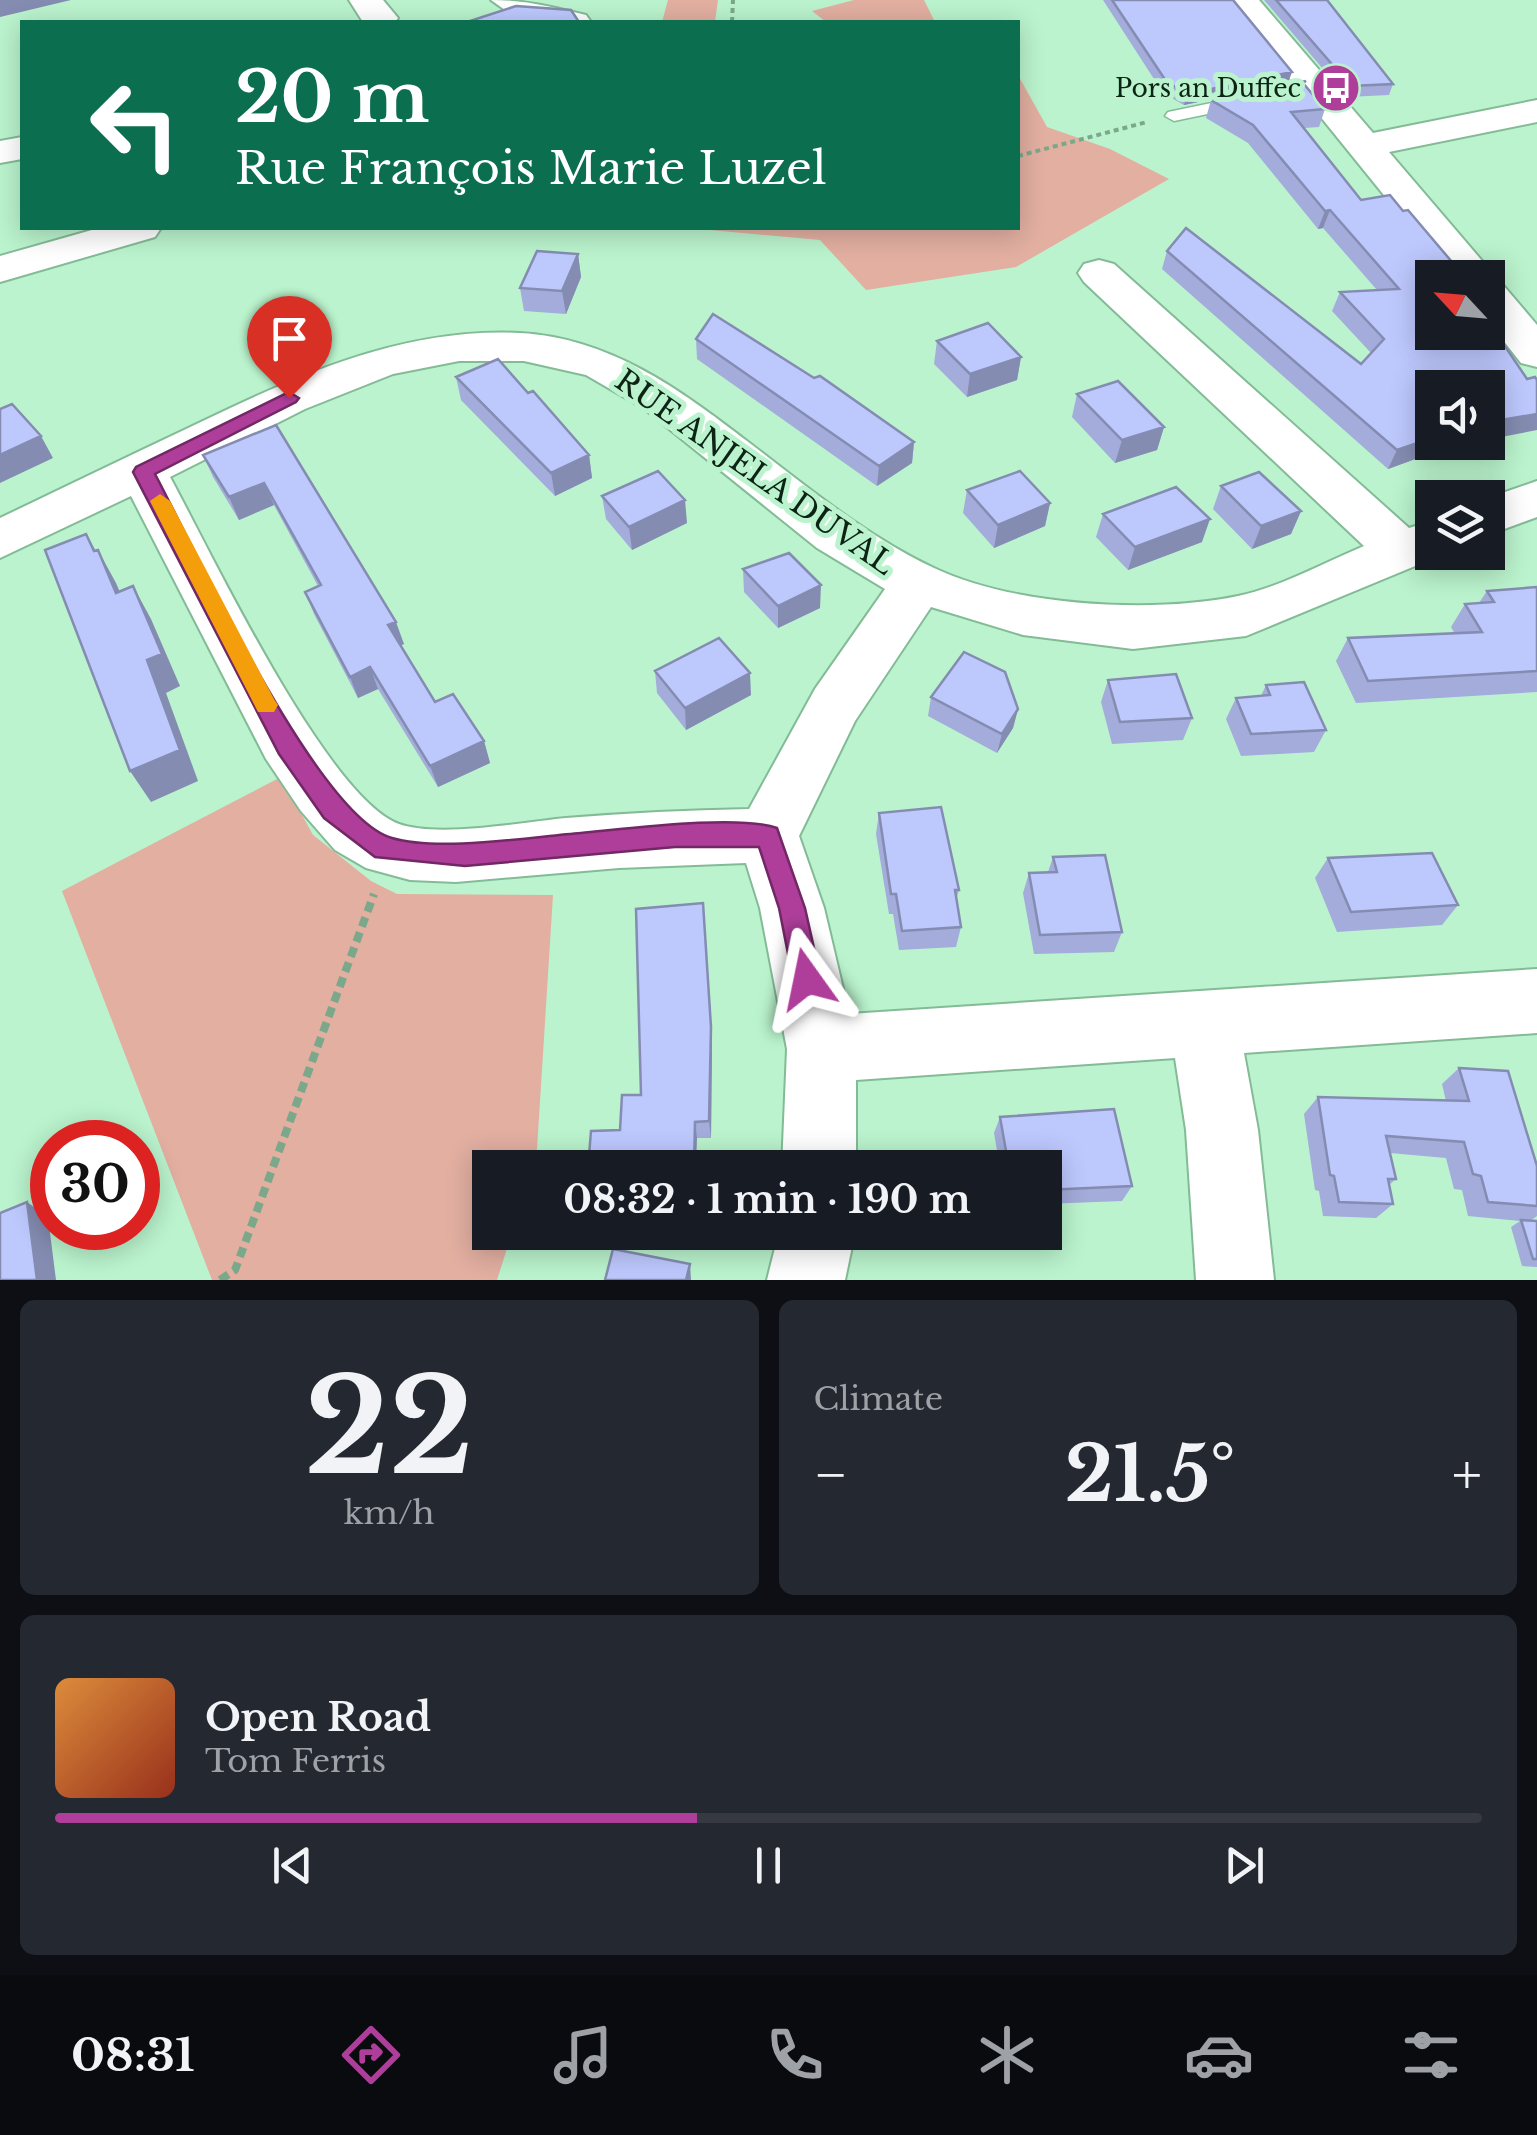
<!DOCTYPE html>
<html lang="en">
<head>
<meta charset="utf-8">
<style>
  :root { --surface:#171b24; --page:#242831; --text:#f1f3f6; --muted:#9ea1a6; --line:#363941; --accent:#ae3e9a }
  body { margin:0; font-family:"Libre Baskerville",serif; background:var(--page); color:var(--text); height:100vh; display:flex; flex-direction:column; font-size:38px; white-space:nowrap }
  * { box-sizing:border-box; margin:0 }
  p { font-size:32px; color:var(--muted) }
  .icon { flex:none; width:55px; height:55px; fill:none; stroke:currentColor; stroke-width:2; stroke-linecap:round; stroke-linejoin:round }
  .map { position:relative; height:1280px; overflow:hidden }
  .sheet { display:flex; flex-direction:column; gap:20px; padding:20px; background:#0d0f14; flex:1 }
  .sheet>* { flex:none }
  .hud { position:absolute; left:20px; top:20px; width:1000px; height:210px; border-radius:0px; box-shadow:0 5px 25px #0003; background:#0b6e4f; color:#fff; overflow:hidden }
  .needle { width:65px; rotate:296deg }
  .controls { position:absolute; left:1415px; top:260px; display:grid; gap:20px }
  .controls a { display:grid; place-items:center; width:90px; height:90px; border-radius:0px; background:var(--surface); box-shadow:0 5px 25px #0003; font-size:50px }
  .speed { position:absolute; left:30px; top:1120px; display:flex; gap:20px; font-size:50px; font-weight:700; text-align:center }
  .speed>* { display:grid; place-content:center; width:130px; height:130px; border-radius:50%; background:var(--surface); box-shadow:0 5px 25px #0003; line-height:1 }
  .speed .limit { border:15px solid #d22; background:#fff; color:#111 }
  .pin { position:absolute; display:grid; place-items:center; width:85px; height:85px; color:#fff; margin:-102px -42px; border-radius:50% 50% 50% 0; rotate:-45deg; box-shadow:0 0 10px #0007 }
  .pin .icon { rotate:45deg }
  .me { position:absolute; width:110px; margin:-55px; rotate:348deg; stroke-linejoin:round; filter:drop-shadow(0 0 8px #0008) }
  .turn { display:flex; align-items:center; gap:35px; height:210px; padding:0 50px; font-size:45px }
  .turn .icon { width:130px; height:130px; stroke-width:2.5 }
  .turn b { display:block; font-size:70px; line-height:85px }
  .big { font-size:75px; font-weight:700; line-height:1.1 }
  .sheet .card { flex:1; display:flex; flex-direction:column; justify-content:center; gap:15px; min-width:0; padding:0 35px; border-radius:15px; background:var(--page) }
  .sheet .dial { align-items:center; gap:0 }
  .dial b { font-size:130px; line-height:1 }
  .song { display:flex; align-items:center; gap:30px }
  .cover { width:120px; height:120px; border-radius:15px; background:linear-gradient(135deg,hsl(30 70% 55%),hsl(10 70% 35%)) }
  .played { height:10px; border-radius:5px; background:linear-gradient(90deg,var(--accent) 45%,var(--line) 45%) }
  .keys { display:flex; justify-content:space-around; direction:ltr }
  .heat { display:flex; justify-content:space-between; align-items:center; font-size:55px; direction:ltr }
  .sheet .tiles { flex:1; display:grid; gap:20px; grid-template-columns:1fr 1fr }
  .card:last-child { grid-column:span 2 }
  .trip { position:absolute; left:472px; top:1150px; width:590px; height:100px; border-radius:0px; background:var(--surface); box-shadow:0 5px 25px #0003; font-weight:700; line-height:100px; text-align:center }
  .tabs { display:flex; height:160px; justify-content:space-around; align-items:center; background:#090b0e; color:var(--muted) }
  .tabs .icon { width:70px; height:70px }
  .tabs .current { color:var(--accent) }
  .tabs b { font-size:45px; color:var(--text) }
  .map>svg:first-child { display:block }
  .green { fill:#e2afa1 }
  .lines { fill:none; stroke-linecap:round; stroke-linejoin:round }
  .service-casing { stroke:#84bb97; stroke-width:3 }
  .minor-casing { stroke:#84bb97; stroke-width:4 }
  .path-far1 { stroke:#7ba88a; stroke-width:4; stroke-dasharray:5 4; stroke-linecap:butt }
  .path { stroke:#7ba88a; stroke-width:8; stroke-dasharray:10 6; stroke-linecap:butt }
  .service { fill:#fff; fill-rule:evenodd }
  .minor { fill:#fff; fill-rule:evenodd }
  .wall { fill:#a3acda }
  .shaded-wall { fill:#848cb1 }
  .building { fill:#bdc8fd; stroke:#848cb1; stroke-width:2.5 }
  .route { fill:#ae3e9a; stroke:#712864; stroke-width:2.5 }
  .slow { fill:#f59e0b }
  .labels { text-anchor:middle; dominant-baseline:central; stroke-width:10; stroke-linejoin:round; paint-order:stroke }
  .far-poi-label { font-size:25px; fill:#0c2315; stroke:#baf3cd; text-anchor:end }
  .street-label { font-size:30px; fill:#0c2315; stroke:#baf3cd }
</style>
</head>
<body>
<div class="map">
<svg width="1537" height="1280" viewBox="0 0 1537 1280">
  <rect width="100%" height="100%" fill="#baf3cd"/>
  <path class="green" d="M668,0H718L715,22H662Z
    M854,0H924L935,22H826L812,11Z
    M1018,75L1047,127L1110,149L1169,179L1016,267L866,290L820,240L688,228H1018Z
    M281,777L313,835L371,881L397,894L553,895L537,1149L532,1167L490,1168V1232L512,1233L497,1280H212L62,891Z"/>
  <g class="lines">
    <g class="service-casing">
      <path id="service" d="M1245,96L1251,97V105L1174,121L1165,116L1168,112Z"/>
    </g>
    <g class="minor-casing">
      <path id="minor" d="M349,0H383L398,18L395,22H363Z
        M491,0C524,0 553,7 586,15L591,22H522Z
        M1226,0H1259L1373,133L1537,100V122L1389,152L1489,269L1495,278L1492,282L1503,285L1537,325V367L1521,363L1488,321V278H1451Z
        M22,137V159L0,163V141Z
        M99,228H161L155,237L0,282V256Z
        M1099,260L1114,264L1409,528L1432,521V552H1449L1246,636L1133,649L1023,635L931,607L855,721L799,836L824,908L849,1014L1537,969V1033L1244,1053L1258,1130L1274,1280H1196L1186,1130L1175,1058L856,1080V1168H782L787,1049L760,908L746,863L619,868L456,882L410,880L366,868L335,850L301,811L266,759L131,496L0,558V518C61,489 122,459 184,430C290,379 399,327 520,333C610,338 679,389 747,441C807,487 866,536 934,568C1014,606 1153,614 1238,596C1278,588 1326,562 1364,546L1084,282L1078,273L1084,264ZM459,361H524L586,375L643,408L817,548L885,589L815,689L749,809C688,810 627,813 566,818C524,822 438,838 399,824C326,797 210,550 170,477L305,409L393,374Z
        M1537,481V517L1488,535V498Z
        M779,1232H855L845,1280H767Z"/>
    </g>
    <path class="path-far1" d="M732,22L733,0
      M1018,156L1147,122"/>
    <path class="path" d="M220,1280L235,1270L374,894"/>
    <use href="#service" class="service"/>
    <use href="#minor" class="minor"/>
  </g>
  <path class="wall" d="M1103,0H1233L1288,83L1184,105L1163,93Z
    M1264,0H1327L1393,84L1389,95L1347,97Z
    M1305,85L1325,109L1319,127L1304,128L1361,200L1403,211L1452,262L1450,267L1527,379L1491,439L1488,435V388L1432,442H1462L1388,469L1162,269L1167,251L1361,364L1371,353L1332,311L1340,292L1377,290L1323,228L1318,229L1248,143L1206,118L1211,100Z
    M578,254L581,277L566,314L524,311L520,288Z
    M696,339L914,442L912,463L877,486L697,359Z
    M937,341L1021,357L1017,380L967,397L934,364Z
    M456,377L589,455L592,478L555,496L461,400Z
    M1077,394L1164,427L1157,450L1115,463L1072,417Z
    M276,425L404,644L400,646L435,702L484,741L490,763L438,787L378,689L358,698L314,614L305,592L318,586L274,505L239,520L213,477L203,455Z
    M1221,486L1301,511L1291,534L1252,549L1213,509Z
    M967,490L1050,503L1045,526L994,548L963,513Z
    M602,496L687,523L632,550L606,519Z
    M1103,514L1202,542L1128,570L1096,537Z
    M743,569L820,608L778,628L744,592Z
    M1537,587V692L1356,703L1336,661L1348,638L1455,634L1451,627L1465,604L1479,603L1487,591Z
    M655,671L751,695L686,730L657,693Z
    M1108,680L1192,718L1183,740L1112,744L1101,702Z
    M1266,685L1326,730L1314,752L1241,756L1226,719L1236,698L1261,696Z
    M931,697L1018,709L1013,728L997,753L928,716Z
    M879,813L959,890L956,900L961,927L956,947L899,950L893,914H889L876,834Z
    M1053,857L1122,932L1114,952L1034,954L1023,893L1029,873L1048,872Z
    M1328,858L1458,905L1442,925L1337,932L1315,878Z
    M712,1045L711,1138H697L620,1130L641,1095Z
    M1459,1068L1537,1166V1216L1530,1221H1537V1267L1522,1266L1511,1227L1520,1221L1468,1216L1462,1190L1454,1189L1446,1158L1390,1153L1396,1179L1389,1185L1393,1204L1376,1218L1323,1216L1319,1191L1315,1190L1304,1114L1318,1097L1446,1101L1442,1084Z
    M1000,1117L1132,1186L1122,1201L1045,1204V1168H1000L994,1133Z"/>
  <path class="shaded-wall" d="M0,0H71L0,17Z
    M1292,72L1288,83L1184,105L1187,94Z
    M1330,210L1323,228L1318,229L1325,211Z
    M578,254L581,277L566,314L562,291Z
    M1021,357L1017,380L967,397L970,374Z
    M1537,414V430L1491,439L1501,420Z
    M1497,416L1488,432V419Z
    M1164,427L1157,450L1115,463L1122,440Z
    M41,436L53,458L0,483V455Z
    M1432,438V442H1462L1388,469L1397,450Z
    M914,442L912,463L877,486L879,466Z
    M589,455L592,478L555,496L551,473Z
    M264,483L274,505L239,520L229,497Z
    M685,500L687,523L632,550L629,527Z
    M1050,503L1045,526L994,548L998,525Z
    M1301,511L1291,534L1252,549L1261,526Z
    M1210,519L1202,542L1128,570L1135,547Z
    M86,534L105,567L98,550L116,583L134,625L94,551Z
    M821,585L820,608L778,628V606Z
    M133,586L151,619L180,686L166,693L198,781L151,802L130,771Z
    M396,622L404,644L396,647L388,625Z
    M370,667L378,689L358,698L350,677Z
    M750,673L751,695L686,730L685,708Z
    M1018,709L1013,728L997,753L1002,734Z
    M484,741L490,763L438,787L430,766Z
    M704,923L712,1045L711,1138L709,1121Z
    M695,1122L697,1138L696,1168H694Z
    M27,1202L48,1217L56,1280H37Z
    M690,1264L691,1280H686Z"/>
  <path class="building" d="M1112,0H1233L1292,72L1187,94L1166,81Z
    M1276,0H1327L1393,84L1351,86Z
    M516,6L571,10L579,22H467Z
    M1306,81L1303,83L1325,109L1291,112L1361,200L1390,195L1403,211L1408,210L1452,262H1447L1457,278H1432V332H1488V321L1527,379L1535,377L1537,380V414L1501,420L1497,416L1488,419V388H1432V438L1397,450L1167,251L1186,228L1361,364L1384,339L1340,292L1399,289L1330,210L1325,211L1253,125L1211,100Z
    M537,251L578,254L562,291L520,288Z
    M713,314L814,378L820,376L914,442L879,466L696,339Z
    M988,323L1021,357L970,374L937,341Z
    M498,359L528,393L533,391L589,455L551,473L456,377Z
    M1118,381L1164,427L1122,440L1077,394Z
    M12,404L41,436L0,455V409Z
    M276,425L396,622L388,625L435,702L453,694L484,741L430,766L370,667L350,677L305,592L321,585L264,483L229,497L203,455Z
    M658,471L685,500L629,527L602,496Z
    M1020,471L1050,503L998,525L967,490Z
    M1259,472L1301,511L1261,526L1221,486Z
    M1176,487L1210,519L1135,547L1103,514Z
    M86,534L94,551L98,550L116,593L133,586L162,654L147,660L180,750L130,771L45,550Z
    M789,553L821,585L778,606L743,569Z
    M1537,587V671L1368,681L1348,638L1482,632L1465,604L1494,602L1487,591Z
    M719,638L750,673L685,708L655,671Z
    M964,652L1005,672L1018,709L1002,734L931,697Z
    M1176,674L1192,718L1120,722L1108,680Z
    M1304,682L1326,730L1251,734L1236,698L1270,695L1266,685Z
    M941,807L959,890H955L961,927L902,931L896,894H891L879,813Z
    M1432,853L1458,905L1351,912L1328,858Z
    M1105,855L1122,932L1040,935L1029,873L1057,872L1053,857Z
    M703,903L711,1027L709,1121L695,1122L694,1168H588L591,1131L620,1130L622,1095H641L636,909Z
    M1459,1068L1508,1071L1537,1166V1206L1488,1202L1481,1176L1473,1174L1464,1142L1386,1136L1396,1179H1388L1393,1204L1339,1202L1334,1176L1330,1175L1318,1097L1469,1101Z
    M1114,1109L1132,1186L1045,1190V1168H1009L1000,1117Z
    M27,1202L37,1280H0V1213Z
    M1521,1220L1537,1221V1259H1533Z
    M613,1249L690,1264L686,1280H605Z"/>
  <path class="route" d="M289,392L299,398L296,402L155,474C195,549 317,817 392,838C439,852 530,837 581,833C625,829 738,814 777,828L805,908L821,979L817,988L807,992L797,988L793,979L779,908L759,847H675L465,866L375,857L324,818L279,754L133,472L136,467Z"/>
  <path class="slow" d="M160,494L170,501L274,699L278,705L274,712H258L150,501Z"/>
  <defs>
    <g id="bus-disc" transform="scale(2.5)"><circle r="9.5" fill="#ae3e9a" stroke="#baf3cd"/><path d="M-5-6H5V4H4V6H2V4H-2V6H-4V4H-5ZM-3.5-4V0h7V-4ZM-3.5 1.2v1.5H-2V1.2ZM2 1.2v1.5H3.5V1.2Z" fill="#fff"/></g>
  </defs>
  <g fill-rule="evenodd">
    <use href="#bus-disc" x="1336" y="88"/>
  </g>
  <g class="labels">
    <g class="far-poi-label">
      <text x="1301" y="88">Pors an Duffec</text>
    </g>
    <g class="street-label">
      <text transform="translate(755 472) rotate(35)">RUE ANJELA DUVAL</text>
    </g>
  </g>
</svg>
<div class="controls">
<a><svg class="needle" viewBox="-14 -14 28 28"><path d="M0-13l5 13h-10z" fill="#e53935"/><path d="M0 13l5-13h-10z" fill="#9ea1a6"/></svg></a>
<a><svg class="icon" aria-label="sound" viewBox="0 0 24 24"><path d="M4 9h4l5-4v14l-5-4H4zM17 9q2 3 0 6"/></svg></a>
<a><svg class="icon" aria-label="layers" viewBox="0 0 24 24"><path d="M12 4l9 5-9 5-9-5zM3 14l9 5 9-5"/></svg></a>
</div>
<div class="speed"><div class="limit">30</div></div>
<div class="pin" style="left:289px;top:398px;background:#d93025"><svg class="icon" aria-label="arrive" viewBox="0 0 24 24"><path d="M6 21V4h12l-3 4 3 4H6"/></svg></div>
<svg class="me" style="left:807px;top:979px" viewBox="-20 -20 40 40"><path d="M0-17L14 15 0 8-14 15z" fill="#ae3e9a" stroke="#fff" stroke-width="4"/></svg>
<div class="trip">08:32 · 1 min · 190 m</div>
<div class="hud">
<div class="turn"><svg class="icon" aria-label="left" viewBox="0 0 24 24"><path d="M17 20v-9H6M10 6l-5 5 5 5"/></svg><div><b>20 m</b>Rue François Marie Luzel</div></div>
</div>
</div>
<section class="sheet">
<div class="tiles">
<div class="card dial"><b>22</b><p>km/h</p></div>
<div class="card"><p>Climate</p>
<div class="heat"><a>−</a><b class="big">21.5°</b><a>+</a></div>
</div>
<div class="card">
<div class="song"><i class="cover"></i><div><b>Open Road</b><p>Tom Ferris</p></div></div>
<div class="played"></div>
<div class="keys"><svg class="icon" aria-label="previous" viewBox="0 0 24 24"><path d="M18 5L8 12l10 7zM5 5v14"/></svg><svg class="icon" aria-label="pause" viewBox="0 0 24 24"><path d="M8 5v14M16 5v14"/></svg><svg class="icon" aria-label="next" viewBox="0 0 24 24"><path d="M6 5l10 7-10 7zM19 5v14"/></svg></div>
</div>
</div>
</section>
<nav class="tabs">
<b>08:31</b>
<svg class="icon current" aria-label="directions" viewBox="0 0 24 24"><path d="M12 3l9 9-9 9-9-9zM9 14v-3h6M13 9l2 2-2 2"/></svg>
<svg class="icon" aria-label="music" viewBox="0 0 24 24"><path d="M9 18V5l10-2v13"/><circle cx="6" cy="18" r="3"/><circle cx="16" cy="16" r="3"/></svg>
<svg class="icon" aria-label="phone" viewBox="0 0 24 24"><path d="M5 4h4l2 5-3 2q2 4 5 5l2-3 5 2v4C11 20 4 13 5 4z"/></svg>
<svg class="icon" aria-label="climate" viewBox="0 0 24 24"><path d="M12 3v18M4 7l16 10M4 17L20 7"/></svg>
<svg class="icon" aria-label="car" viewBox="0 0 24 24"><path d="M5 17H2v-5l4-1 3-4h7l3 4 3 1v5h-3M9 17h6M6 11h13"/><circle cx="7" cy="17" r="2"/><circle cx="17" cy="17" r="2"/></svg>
<svg class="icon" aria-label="filters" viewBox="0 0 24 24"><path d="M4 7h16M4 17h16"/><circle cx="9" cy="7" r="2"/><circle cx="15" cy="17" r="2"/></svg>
</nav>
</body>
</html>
